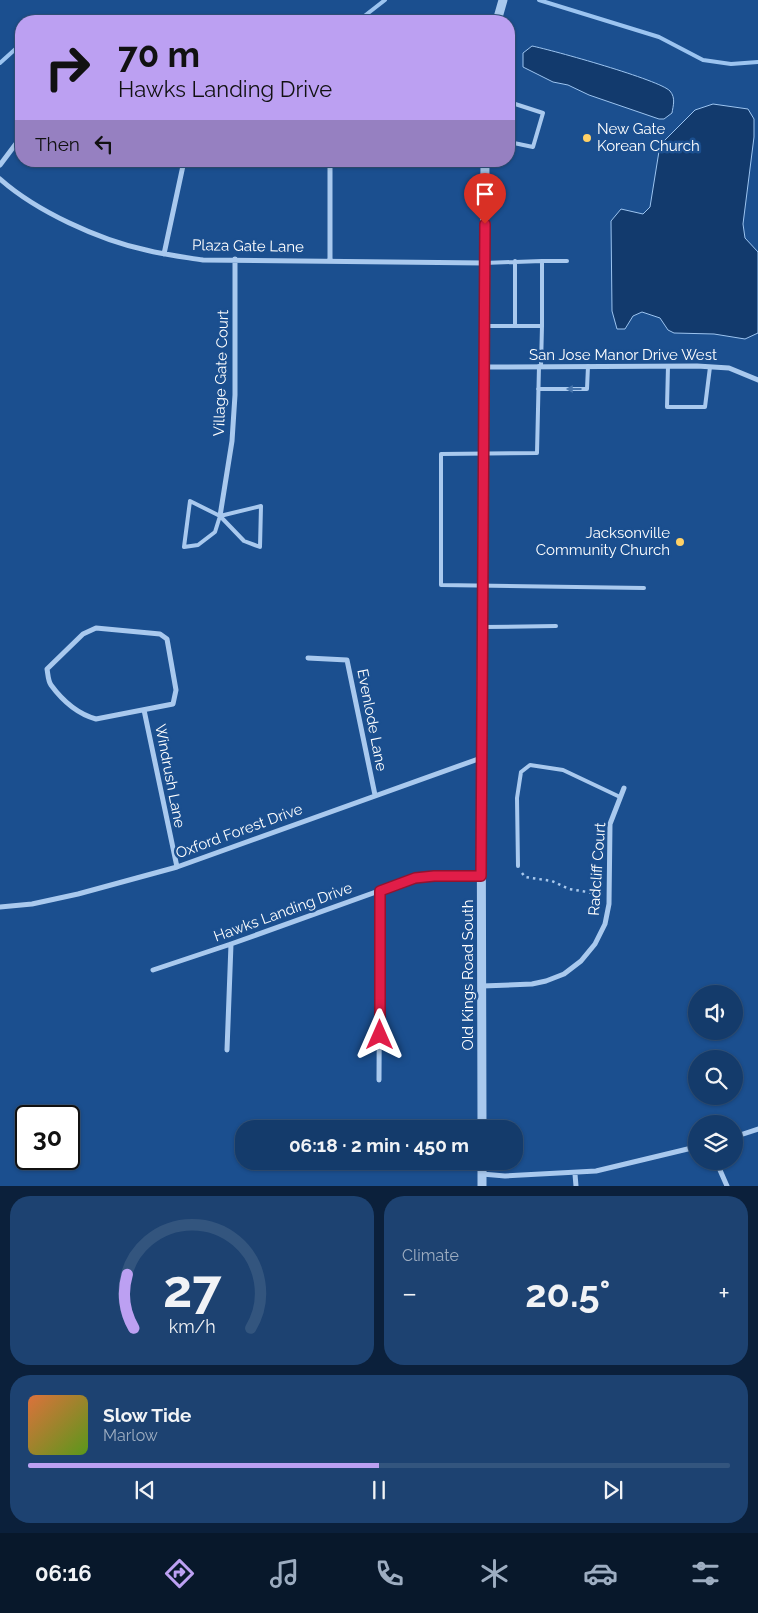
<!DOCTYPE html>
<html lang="en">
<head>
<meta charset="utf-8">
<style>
  :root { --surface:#143b6b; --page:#1d4271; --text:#f1f3f6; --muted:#9dadc1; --line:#33557e; --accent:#bca0f2 }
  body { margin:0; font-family:Raleway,sans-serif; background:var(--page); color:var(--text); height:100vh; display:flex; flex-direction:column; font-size:19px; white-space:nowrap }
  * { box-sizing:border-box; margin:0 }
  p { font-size:16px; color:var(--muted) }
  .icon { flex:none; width:28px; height:28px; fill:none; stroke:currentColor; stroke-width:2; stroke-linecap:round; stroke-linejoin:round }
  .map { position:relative; height:1186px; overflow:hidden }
  .details { display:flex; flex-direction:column; gap:10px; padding:10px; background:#0b203b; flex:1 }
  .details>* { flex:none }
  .hud { position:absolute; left:15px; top:15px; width:500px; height:152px; border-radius:20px; box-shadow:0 1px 4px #0004,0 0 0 1px var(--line); background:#bca0f2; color:#111; overflow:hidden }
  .buttons { position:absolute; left:688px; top:985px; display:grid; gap:10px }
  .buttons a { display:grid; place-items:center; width:55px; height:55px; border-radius:50%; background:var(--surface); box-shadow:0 1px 4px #0004,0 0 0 1px var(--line); font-size:25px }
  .speed { position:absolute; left:15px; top:1105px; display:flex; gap:10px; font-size:25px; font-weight:700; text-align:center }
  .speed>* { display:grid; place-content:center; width:65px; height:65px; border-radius:50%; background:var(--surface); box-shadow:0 1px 4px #0004,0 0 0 1px var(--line); line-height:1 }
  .speed .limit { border:2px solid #111; border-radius:8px; background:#fff; color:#111 }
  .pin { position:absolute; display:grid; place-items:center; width:42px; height:42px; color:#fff; margin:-51px -21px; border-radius:50% 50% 50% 0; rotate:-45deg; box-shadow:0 0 5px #0007 }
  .pin .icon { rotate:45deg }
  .me { position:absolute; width:55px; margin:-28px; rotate:0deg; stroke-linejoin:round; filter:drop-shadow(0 0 4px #0008) }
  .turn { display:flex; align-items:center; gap:18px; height:105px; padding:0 20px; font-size:22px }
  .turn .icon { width:65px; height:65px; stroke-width:2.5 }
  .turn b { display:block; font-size:35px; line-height:42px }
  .then { display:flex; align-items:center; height:48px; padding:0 20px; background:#0003; gap:10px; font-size:19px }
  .big { font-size:38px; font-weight:700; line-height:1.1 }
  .details .tile { flex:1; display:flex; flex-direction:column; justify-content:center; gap:8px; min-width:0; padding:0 18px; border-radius:20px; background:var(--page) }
  .details .dial { align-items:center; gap:0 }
  .dial svg { height:130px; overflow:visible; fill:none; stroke:var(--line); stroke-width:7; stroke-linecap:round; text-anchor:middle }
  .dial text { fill:var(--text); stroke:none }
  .song { display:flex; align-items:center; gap:15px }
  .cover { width:60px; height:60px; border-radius:8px; background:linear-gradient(135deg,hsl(20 70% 55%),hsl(90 70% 35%)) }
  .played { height:5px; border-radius:2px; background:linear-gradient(90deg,var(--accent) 50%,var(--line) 50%) }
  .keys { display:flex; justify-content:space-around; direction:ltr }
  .heat { display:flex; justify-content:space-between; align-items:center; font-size:28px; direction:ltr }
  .details .tiles { flex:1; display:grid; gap:10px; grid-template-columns:1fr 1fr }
  .tile:last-child { grid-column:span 2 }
  .trip { position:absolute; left:235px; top:1120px; width:288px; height:50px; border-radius:20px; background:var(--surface); box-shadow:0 1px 4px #0004,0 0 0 1px var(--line); font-weight:700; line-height:50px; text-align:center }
  .tabs { display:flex; height:80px; justify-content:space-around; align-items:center; background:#08182b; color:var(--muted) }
  .tabs .icon { width:35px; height:35px }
  .tabs .active { color:var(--accent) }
  .tabs b { font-size:22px; color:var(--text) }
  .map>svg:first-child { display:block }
  .water { fill:#123a6d; stroke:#9cc4f0 }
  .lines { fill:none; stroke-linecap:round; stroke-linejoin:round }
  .stream { stroke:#9cc4f0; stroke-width:4 }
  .path { stroke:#a9c9ee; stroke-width:2.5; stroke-dasharray:2.5 4; stroke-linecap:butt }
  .service { stroke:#a9c9ee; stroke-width:4 }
  .minor { stroke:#a9c9ee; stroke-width:5 }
  .tertiary { stroke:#a9c9ee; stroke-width:9 }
  .oneway { fill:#4674ac }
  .route-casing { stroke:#92132f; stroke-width:12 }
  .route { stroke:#e11d48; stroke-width:9 }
  .poi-dot { fill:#ffd166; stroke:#1b4f8f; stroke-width:2 }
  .labels { text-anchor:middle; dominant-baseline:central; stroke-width:5; stroke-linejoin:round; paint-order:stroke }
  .poi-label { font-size:15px; fill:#fff; stroke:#1b4f8f; text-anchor:start }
  .street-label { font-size:15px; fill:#fff; stroke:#1b4f8f }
</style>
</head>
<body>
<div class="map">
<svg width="758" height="1186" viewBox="0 0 758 1186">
  <rect width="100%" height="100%" fill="#1b4f8f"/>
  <path class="water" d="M532,46C552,50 660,80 670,91C676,98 673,106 672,113L664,119H659L589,95L568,85L553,82L523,67V53Z
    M713,104L748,109L754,119V137L743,224L745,238L758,252V333L745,339L714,334L674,333L668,330L660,318L642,312L633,316L625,329H617L612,311L611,221L621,209L643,214L650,207L660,145L695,110Z"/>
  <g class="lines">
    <path class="stream" d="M539,0L659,37L703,60L731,64L758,62
      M358,21L385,0
      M0,63L21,44"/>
    <path class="path" d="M522,873L525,877L552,881L569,889L600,894"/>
    <path class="service" d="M509,102L543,113L533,147L509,142
      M542,261H567
      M484,263L542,261V326
      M485,326H542L541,366
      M515,326V261
      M539,366L537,453L441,454V585L644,588
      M668,366L667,407H705L710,367
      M538,389H587L588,366
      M220,516L261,506L260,547L244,541L220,516L190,501L184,547L198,545L215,532L220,516
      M483,627L556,626
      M518,866L517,798L521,772L530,765L563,770L620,797"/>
    <path class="minor" d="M0,165L21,137
      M0,179C36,211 99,240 146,250C165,255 184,257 203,260L484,263
      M164,254L184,161
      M330,260V161
      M485,367L697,366L729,368L758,380
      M220,516L232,441L235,395V259
      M96,628L160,634L167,639L176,690L173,704L96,719C78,714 62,700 51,685C48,681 48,674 47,669L83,634Z
      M308,658L347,660L375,795
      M144,710L177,867
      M0,907L32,904L78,894L177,867L481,758
      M153,970L231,944L415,878L434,876H481
      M482,986L532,984L546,981L564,974L581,961L595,944L605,924L609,904L610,824L624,788
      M227,1050L231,944
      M379,1080L380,891
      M734,1137L758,1129
      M716,1161L727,1186
      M482,1174L505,1176L596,1171L696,1147
      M575,1174L576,1186"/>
    <path class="tertiary" d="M497,21L503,0
      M482,1129L481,726L485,161
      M482,1161V1186"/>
  </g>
  <defs><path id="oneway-solid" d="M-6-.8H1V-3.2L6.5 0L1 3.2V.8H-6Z" transform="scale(1.25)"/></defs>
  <use class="oneway" href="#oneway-solid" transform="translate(574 389) rotate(-180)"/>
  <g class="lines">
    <g class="route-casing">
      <path id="route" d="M380,1035V891L415,878L434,876H481L485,224"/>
    </g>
    <use href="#route" class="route"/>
  </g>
  <g class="poi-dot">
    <circle cx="587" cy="138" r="5"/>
    <circle cx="680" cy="542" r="5"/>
  </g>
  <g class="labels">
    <g class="poi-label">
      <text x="597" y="129">New Gate<tspan x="597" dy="17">Korean Church</tspan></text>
      <text x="670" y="533" text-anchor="end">Jacksonville<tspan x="670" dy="17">Community Church</tspan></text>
    </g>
    <g class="street-label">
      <text transform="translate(248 246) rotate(1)">Plaza Gate Lane</text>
      <text x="623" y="355">San Jose Manor Drive West</text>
      <text transform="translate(221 373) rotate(-88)">Village Gate Court</text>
      <text transform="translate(372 720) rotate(79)">Evenlode Lane</text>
      <text transform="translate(170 776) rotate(79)">Windrush Lane</text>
      <text transform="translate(239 831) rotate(-20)">Oxford Forest Drive</text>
      <text transform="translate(597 869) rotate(-86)">Radcliff Court</text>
      <text transform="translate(283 912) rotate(-20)">Hawks Landing Drive</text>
      <text transform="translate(468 975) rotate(-90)">Old Kings Road South</text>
    </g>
  </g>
</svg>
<div class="buttons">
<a><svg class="icon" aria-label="sound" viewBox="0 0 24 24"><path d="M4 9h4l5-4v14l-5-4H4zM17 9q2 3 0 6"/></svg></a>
<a><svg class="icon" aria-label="search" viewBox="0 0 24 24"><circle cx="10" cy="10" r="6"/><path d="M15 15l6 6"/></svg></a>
<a><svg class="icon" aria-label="layers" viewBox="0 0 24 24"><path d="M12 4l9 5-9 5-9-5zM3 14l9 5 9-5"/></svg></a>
</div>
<div class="speed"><div class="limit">30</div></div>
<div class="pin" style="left:485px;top:224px;background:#d93025"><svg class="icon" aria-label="arrive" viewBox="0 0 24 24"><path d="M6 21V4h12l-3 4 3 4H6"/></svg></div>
<svg class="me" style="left:380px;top:1035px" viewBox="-20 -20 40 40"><path d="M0-17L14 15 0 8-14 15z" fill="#e11d48" stroke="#fff" stroke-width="4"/></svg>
<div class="trip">06:18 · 2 min · 450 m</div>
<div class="hud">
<div class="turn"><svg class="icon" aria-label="right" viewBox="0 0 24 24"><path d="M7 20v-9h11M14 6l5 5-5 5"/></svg><div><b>70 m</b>Hawks Landing Drive</div></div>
<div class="then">Then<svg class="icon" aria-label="left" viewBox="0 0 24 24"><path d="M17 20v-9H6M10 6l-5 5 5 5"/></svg></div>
</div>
</div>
<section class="details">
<div class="tiles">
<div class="tile dial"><svg viewBox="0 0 100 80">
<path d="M14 69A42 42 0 1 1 86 69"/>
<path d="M14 69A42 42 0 0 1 10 36" stroke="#bca0f2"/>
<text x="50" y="56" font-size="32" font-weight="700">27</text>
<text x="50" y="72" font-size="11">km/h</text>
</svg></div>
<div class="tile"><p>Climate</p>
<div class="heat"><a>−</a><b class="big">20.5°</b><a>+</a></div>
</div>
<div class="tile">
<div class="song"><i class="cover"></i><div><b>Slow Tide</b><p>Marlow</p></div></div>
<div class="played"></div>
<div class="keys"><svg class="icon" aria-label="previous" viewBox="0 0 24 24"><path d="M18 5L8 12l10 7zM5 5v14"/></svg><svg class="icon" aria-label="pause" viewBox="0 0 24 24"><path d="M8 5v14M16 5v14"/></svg><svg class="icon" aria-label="next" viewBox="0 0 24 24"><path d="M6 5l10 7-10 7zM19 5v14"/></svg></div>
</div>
</div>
</section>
<nav class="tabs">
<b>06:16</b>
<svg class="icon active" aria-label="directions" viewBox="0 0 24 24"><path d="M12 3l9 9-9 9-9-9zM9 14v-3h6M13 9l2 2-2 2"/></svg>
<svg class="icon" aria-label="music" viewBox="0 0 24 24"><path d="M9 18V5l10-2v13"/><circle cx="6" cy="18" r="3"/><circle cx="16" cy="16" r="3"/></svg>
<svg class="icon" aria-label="phone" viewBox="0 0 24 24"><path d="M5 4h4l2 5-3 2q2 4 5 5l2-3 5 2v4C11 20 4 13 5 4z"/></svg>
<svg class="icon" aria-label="climate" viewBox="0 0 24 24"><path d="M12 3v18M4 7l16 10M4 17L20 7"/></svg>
<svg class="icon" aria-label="car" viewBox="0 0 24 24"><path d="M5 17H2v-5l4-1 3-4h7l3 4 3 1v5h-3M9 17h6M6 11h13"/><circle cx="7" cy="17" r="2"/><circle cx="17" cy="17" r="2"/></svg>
<svg class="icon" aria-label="filters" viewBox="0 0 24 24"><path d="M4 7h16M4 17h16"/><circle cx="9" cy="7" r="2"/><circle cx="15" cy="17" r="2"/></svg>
</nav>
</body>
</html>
